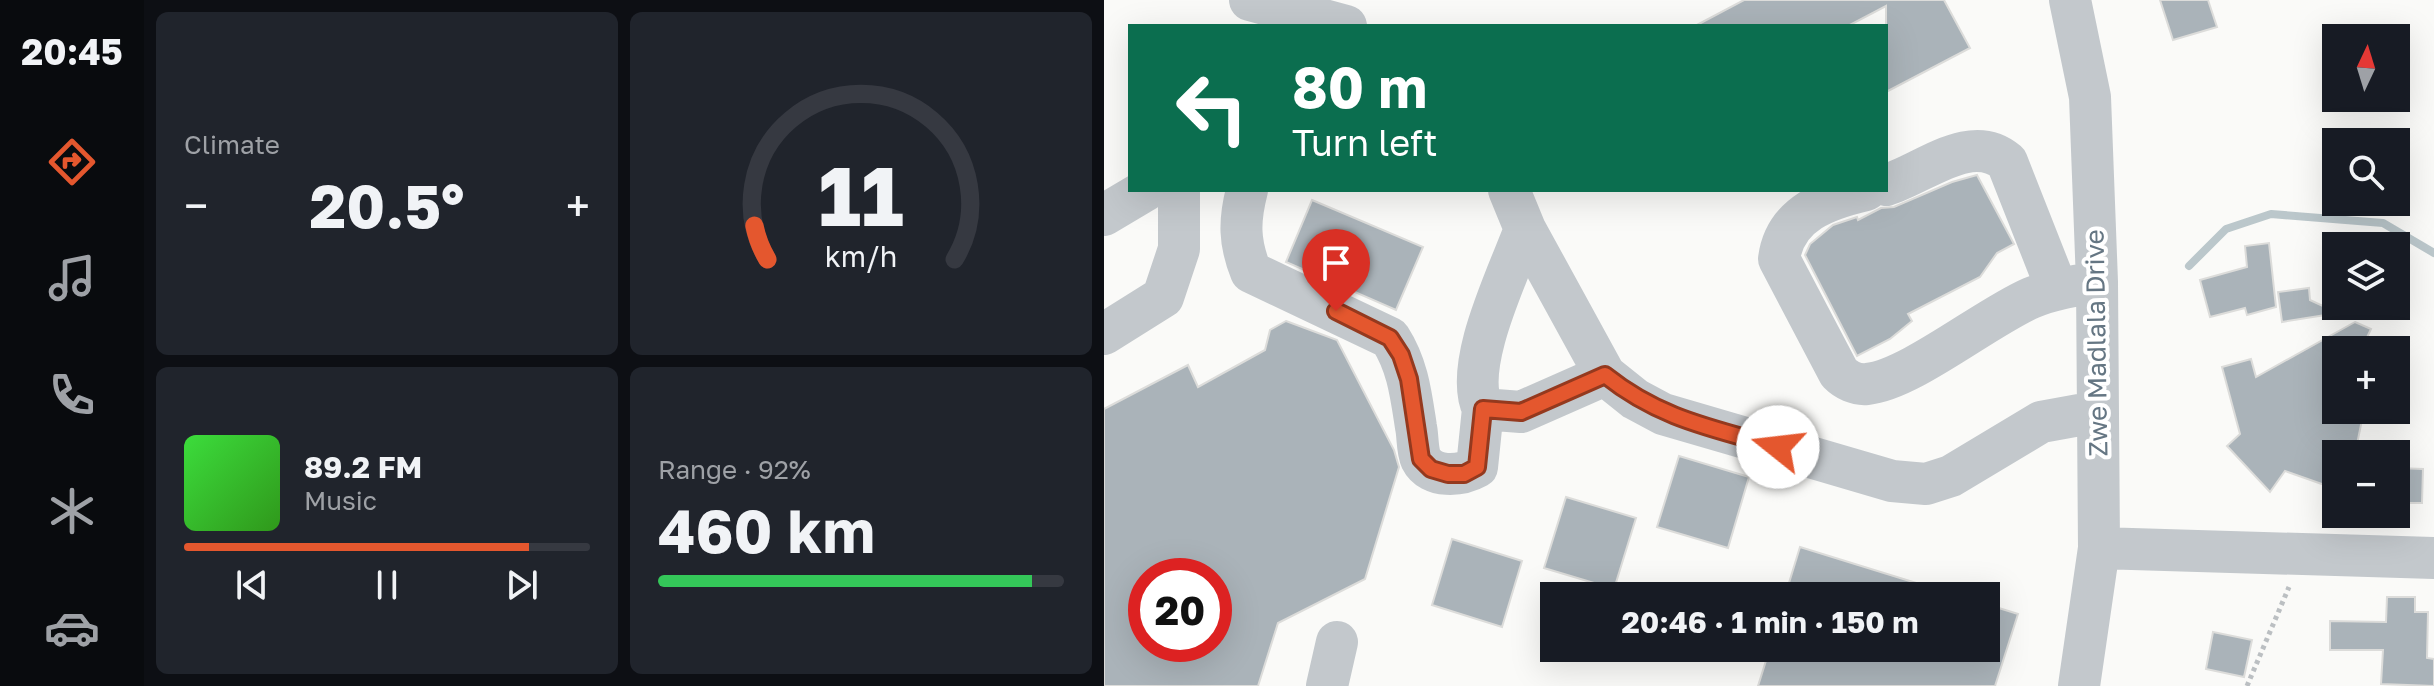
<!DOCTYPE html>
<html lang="en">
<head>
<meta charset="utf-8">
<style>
  :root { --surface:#171b24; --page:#20242c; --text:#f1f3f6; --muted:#9ea1a6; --line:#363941; --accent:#e4572e }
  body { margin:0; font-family:"Golos Text",sans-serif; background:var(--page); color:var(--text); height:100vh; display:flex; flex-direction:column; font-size:30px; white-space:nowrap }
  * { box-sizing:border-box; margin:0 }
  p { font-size:26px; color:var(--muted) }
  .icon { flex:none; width:44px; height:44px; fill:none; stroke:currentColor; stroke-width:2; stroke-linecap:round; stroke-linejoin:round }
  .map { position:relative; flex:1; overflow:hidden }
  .side { display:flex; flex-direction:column; gap:12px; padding:12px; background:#0d0f14; width:960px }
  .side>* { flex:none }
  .hud { position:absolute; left:24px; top:24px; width:760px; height:168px; border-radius:0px; box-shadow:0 8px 32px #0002; background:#0b6e4f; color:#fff; overflow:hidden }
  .needle { width:52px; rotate:4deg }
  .buttons { position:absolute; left:1218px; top:24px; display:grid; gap:16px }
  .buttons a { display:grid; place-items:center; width:88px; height:88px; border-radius:0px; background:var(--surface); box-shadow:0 8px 32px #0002; font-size:40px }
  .speed { position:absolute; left:24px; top:558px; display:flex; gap:16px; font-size:40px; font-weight:700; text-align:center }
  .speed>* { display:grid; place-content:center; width:104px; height:104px; border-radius:50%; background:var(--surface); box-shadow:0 8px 32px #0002; line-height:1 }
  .speed .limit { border:12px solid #d22; background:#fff; color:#111 }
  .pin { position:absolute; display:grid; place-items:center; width:68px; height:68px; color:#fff; margin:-82px -34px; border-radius:50% 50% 50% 0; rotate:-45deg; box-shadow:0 0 8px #0007 }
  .pin .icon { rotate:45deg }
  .me { position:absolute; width:88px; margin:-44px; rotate:286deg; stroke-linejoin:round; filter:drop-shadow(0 0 6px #0008) }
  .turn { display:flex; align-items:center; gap:28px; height:168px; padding:0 32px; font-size:36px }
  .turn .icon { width:104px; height:104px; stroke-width:2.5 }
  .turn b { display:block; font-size:56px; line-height:68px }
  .big { font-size:60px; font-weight:700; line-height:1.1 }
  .side .card { flex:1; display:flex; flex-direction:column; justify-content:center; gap:12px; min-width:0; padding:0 28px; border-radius:12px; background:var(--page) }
  .side .dial { align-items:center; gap:0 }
  .dial svg { height:208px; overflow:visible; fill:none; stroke:var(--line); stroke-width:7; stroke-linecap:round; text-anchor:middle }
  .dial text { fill:var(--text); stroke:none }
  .song { display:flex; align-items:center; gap:24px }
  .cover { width:96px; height:96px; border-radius:12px; background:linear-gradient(135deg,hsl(120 70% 55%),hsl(110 70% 35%)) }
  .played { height:8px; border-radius:4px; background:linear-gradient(90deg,var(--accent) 85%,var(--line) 85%) }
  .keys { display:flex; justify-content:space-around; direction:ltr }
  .heat { display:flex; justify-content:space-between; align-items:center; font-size:44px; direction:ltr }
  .charge { height:12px; border-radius:6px; background:linear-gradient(90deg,#34c759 92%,var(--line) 0) }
  .side .tiles { flex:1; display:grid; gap:12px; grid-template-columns:repeat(2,1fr) }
  .trip { position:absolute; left:436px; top:582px; width:460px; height:80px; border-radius:0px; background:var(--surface); box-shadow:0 8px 32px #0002; font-weight:700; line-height:80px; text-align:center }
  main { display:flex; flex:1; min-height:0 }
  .tabs { display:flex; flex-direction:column; width:144px; justify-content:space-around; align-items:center; background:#090b0e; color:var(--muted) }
  .tabs .icon { width:56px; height:56px }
  .tabs .active { color:var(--accent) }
  .tabs b { font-size:36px; color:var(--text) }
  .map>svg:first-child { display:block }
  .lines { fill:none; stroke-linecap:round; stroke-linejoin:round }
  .stream { stroke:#bbc7cb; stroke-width:8 }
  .building { fill:#aab3b9; stroke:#dcdcda; stroke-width:2; fill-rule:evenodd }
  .path { stroke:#bbbfc2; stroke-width:5; stroke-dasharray:4 4; stroke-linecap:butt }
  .minor { stroke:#c3c8cc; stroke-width:42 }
  .route-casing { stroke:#94391e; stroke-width:20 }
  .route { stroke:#e4572e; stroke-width:14 }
  .labels { text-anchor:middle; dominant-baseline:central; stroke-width:8; stroke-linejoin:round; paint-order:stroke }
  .street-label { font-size:26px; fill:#657683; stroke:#fff }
</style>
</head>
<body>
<main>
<nav class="tabs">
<b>20:45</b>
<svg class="icon active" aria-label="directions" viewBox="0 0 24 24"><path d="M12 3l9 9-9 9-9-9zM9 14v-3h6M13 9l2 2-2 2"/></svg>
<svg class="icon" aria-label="music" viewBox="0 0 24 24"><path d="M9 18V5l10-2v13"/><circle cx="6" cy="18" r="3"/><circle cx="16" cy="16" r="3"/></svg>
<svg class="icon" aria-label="phone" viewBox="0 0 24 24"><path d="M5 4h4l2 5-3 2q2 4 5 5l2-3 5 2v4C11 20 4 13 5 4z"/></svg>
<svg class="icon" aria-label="climate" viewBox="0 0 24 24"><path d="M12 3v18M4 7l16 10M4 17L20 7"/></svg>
<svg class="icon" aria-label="car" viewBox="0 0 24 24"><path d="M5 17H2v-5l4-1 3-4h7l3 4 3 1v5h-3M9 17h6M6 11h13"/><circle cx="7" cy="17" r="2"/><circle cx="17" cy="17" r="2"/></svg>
</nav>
<section class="side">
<div class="tiles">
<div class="card"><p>Climate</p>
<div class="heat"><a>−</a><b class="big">20.5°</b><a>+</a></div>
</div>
<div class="card dial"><svg viewBox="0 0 100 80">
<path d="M14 69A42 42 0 1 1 86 69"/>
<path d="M14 69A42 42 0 0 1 9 56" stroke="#e4572e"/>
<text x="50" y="56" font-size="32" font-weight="700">11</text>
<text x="50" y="72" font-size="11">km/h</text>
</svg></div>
<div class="card">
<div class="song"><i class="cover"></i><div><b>89.2 FM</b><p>Music</p></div></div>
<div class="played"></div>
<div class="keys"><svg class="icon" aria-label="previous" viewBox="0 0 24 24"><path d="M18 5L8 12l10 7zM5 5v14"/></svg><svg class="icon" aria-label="pause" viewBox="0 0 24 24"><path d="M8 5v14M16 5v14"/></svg><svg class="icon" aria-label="next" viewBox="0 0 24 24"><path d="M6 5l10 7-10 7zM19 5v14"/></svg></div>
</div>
<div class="card"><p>Range · 92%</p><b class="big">460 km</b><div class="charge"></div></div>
</div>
</section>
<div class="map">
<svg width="1330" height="686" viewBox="0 0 1330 686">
  <rect width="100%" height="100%" fill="#fafaf8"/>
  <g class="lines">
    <path class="stream" d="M1085,266L1122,229L1167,214L1279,223L1330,253"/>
  </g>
  <path class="building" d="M640,0H840L866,48L782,92V6L744,26H591Z
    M1056,0H1104L1113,27L1069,40Z
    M873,175L910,244L893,253L876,277L804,314L808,321L786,339L753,356L701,255L706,244L729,225L753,217L754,220L777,208L790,207L848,182Z
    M208,200L319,247L292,310L182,262Z
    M1165,243L1172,307L1143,315L1141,308L1106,317L1096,280L1143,267L1141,246Z
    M1205,288L1206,300L1234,313L1178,322L1174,292Z
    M182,321L233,340L290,450L295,467L261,579L174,623L154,686H0V409L84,365L94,387L161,350L166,330ZM42,576H110V644H42Z
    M1251,322L1267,329L1257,350H1232V410H1260L1251,454H1232V489L1181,471L1166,492L1123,446L1136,434L1118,367L1147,359L1152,377Z
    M575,456L645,477L624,548L553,527Z
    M1292,468L1319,469L1318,503H1292Z
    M462,497L532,518L510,589L440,568Z
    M348,539L418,561L398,627L328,605Z
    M696,547L838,591L837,596H681Z
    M1283,597H1311V612H1324L1323,658L1330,659V686L1277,684L1279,650H1226V621L1282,622Z
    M882,604L914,614L891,686H654L666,648H882Z
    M1109,632L1148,640L1140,677L1102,669Z"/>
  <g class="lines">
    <path class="path" d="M1143,686L1185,587"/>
    <path class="minor" d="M146,0L242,26
      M966,0L986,97L993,282L995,548L975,686
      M782,185C819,174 867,131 903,162L953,289
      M143,190C135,221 135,242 147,272L286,338C304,366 307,395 312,427C314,436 313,450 317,459C327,479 357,476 373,467L379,409
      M405,190L421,229L501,375L531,399L559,414L788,481L822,484L847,476L937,422L992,412
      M762,190C723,199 681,213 675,259L735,373C742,380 752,385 763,384C806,380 881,318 927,298C948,289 970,286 993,282
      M0,215L42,190
      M421,229C405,273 358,366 379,409L417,412L501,375
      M0,334L59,297L75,249V190
      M995,548L1330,558
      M223,686L233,642"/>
  </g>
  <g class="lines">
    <g class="route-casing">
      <path id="route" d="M232,311L286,338L297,355L305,379L317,459L327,469L344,474H360L373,467L379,409L417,412L501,375C556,419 608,428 674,447"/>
    </g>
    <use href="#route" class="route"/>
  </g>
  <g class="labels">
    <g class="street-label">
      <text transform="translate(992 343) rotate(-91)">Zwe Madlala Drive</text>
    </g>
  </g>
</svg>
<div class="buttons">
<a><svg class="needle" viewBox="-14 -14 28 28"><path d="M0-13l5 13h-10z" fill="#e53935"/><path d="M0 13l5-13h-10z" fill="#9ea1a6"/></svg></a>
<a><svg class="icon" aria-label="search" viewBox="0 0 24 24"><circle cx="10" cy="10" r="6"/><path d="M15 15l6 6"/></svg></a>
<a><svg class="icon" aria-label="layers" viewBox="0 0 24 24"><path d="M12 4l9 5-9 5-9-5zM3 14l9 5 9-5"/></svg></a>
<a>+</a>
<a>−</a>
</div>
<div class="speed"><div class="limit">20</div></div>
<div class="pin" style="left:232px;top:311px;background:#d93025"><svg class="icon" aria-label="arrive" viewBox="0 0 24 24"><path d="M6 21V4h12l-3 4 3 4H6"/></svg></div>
<svg class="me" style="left:674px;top:447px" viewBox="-20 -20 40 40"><circle r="19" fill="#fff"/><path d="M0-13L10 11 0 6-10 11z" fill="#e4572e"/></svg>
<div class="trip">20:46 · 1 min · 150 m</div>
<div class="hud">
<div class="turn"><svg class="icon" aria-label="left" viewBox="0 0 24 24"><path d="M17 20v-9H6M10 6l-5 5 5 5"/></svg><div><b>80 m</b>Turn left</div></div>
</div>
</div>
</main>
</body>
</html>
